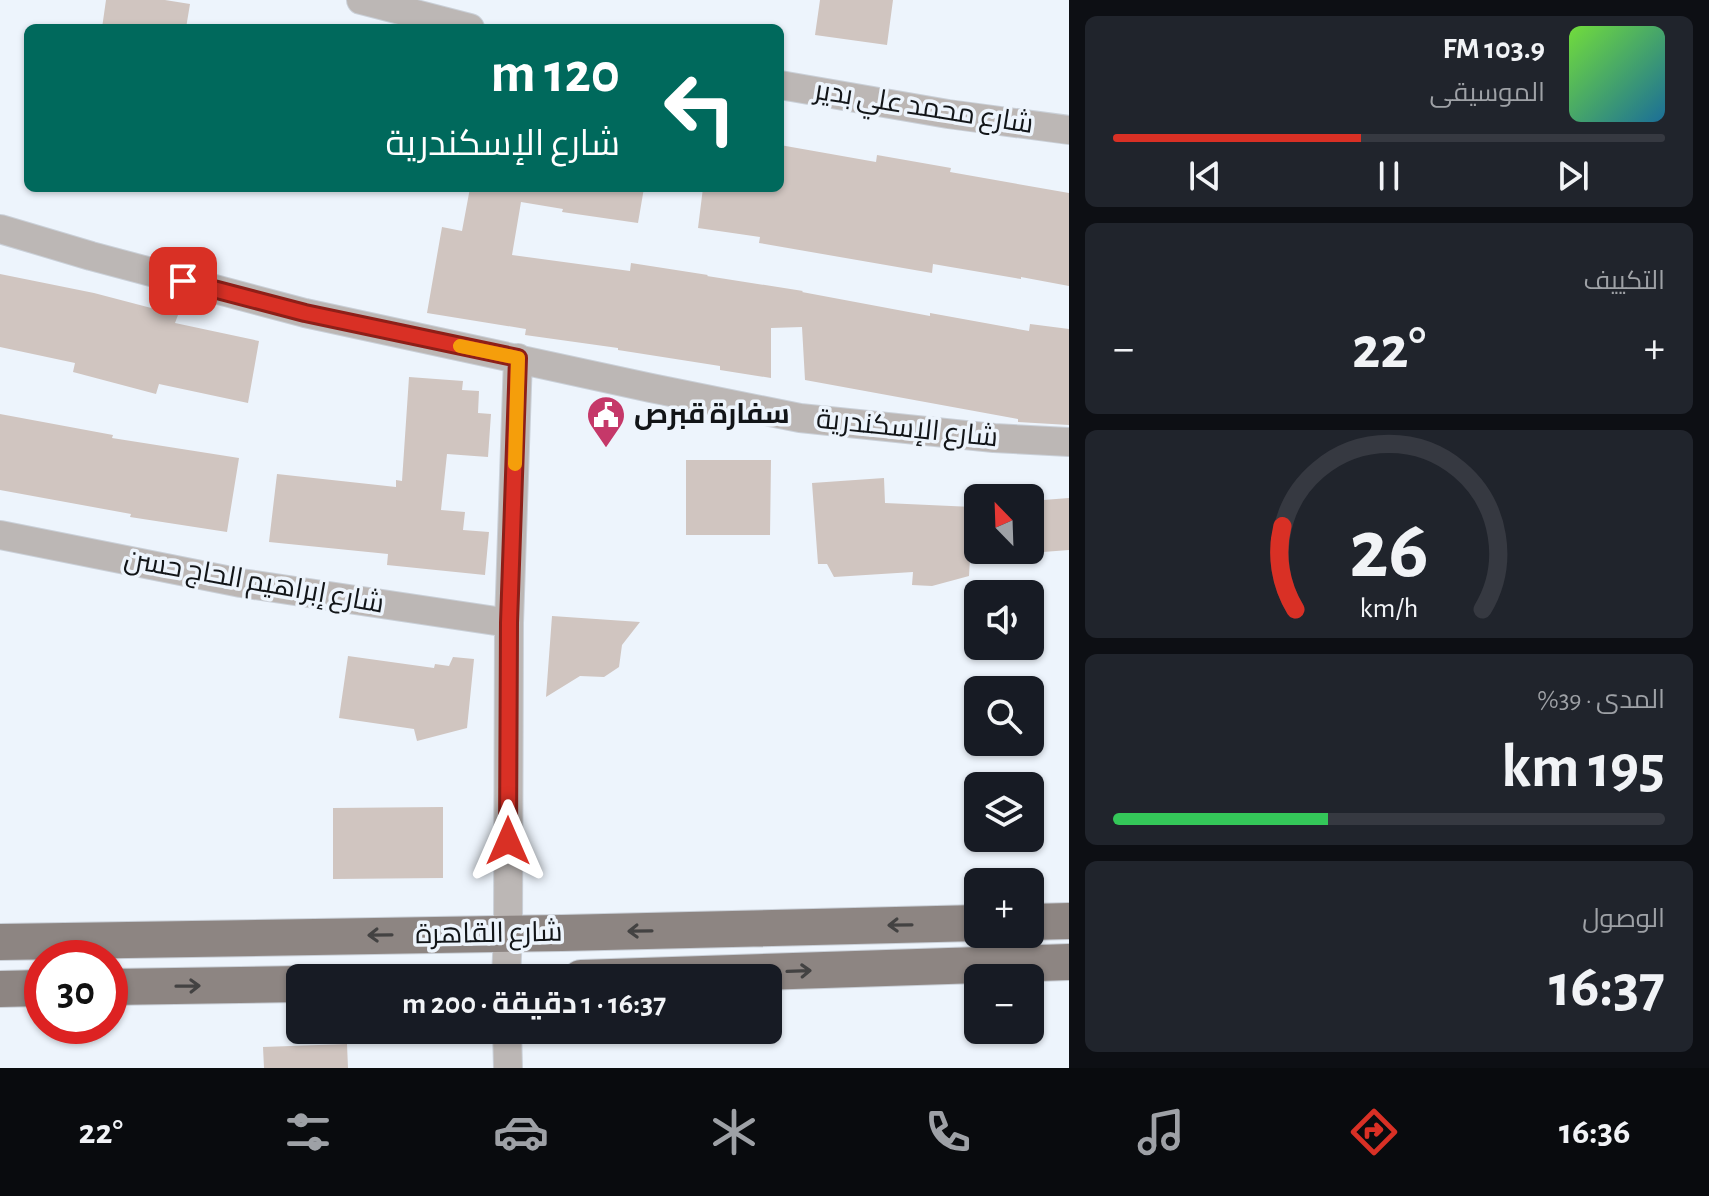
<!DOCTYPE html>
<html lang="ar">
<head>
<meta charset="utf-8">
<style>
  :root { --surface:#171b24; --page:#20242c; --text:#f1f3f6; --muted:#9ea1a6; --line:#363941; --accent:#d93025 }
  body { margin:0; font-family:"Alegreya Sans",Cairo,sans-serif; background:var(--page); color:var(--text); direction:rtl; height:100vh; display:flex; flex-direction:column; font-size:30px; white-space:nowrap }
  * { box-sizing:border-box; margin:0 }
  p { font-size:26px; color:var(--muted) }
  .icon { flex:none; width:44px; height:44px; fill:none; stroke:currentColor; stroke-width:2; stroke-linecap:round; stroke-linejoin:round }
  .map { position:relative; flex:1; overflow:hidden; direction:ltr }
  .side { display:flex; flex-direction:column; gap:16px; padding:16px; background:#0d0f14; width:640px }
  .side>* { flex:none }
  .hud { position:absolute; left:24px; top:24px; width:760px; height:168px; border-radius:12px; box-shadow:0 2px 6px #0004; direction:rtl; background:#00695c; color:#fff; overflow:hidden }
  .needle { width:52px; rotate:337deg }
  .fabs { position:absolute; left:964px; top:484px; display:grid; gap:16px }
  .fabs a { display:grid; place-items:center; width:80px; height:80px; border-radius:12px; background:var(--surface); box-shadow:0 2px 6px #0004; font-size:40px }
  .speed { position:absolute; left:24px; top:940px; display:flex; gap:16px; font-size:40px; font-weight:700; text-align:center }
  .speed>* { display:grid; place-content:center; width:104px; height:104px; border-radius:50%; background:var(--surface); box-shadow:0 2px 6px #0004; line-height:1 }
  .speed .limit { border:12px solid #d22; background:#fff; color:#111 }
  .pin { position:absolute; display:grid; place-items:center; width:68px; height:68px; color:#fff; margin:-34px; border-radius:16px; box-shadow:0 4px 12px #0006 }
  .me { position:absolute; width:88px; margin:-44px; rotate:0deg; stroke-linejoin:round; filter:drop-shadow(0 0 6px #0008) }
  .turn { display:flex; align-items:center; gap:28px; height:168px; padding:0 32px; font-size:36px }
  .turn .icon { width:104px; height:104px; stroke-width:2.5 }
  .turn b { display:block; font-size:56px; line-height:68px }
  .big { font-size:60px; font-weight:700; line-height:1.1 }
  .side .tile { flex:1; display:flex; flex-direction:column; justify-content:center; gap:12px; min-width:0; padding:0 28px; border-radius:12px; background:var(--page) }
  .side .dial { align-items:center; gap:0 }
  .dial svg { height:208px; overflow:visible; fill:none; stroke:var(--line); stroke-width:7; stroke-linecap:round; text-anchor:middle }
  .dial text { fill:var(--text); stroke:none }
  .song { display:flex; align-items:center; gap:24px }
  .cover { width:96px; height:96px; border-radius:12px; background:linear-gradient(135deg,hsl(100 70% 55%),hsl(200 70% 35%)) }
  .played { height:8px; border-radius:4px; background:linear-gradient(90deg,var(--accent) 45%,var(--line) 45%) }
  .keys { display:flex; justify-content:space-around; direction:ltr }
  .heat { display:flex; justify-content:space-between; align-items:center; font-size:44px; direction:ltr }
  .charge { height:12px; border-radius:6px; background:linear-gradient(90deg,#34c759 39%,var(--line) 0) }
  .trip { position:absolute; left:286px; top:964px; width:496px; height:80px; border-radius:12px; background:var(--surface); box-shadow:0 2px 6px #0004; font-weight:700; line-height:80px; text-align:center; direction:rtl }
  .tab-bar { display:flex; height:128px; justify-content:space-around; align-items:center; background:#090b0e; color:var(--muted) }
  .tab-bar .icon { width:56px; height:56px }
  .tab-bar .current { color:var(--accent) }
  .tab-bar b { font-size:36px; color:var(--text) }
  main { display:flex; flex:1; min-height:0 }
  .map>svg:first-child { display:block }
  .building { fill:#d0c5c0 }
  .lines { fill:none; stroke-linecap:round; stroke-linejoin:round }
  .minor-casing { stroke:#cad0d8; stroke-width:30 }
  .major-casing { stroke:#cad0d8; stroke-width:38 }
  .minor { stroke:#bcb7b5; stroke-width:28 }
  .major { stroke:#8d8582; stroke-width:36 }
  .oneway { stroke:#434242 }
  .route-casing { stroke:#8d1f18; stroke-width:20 }
  .route { stroke:#d93025; stroke-width:14 }
  .slow { stroke:#f59e0b; stroke-width:14 }
  .labels { text-anchor:middle; dominant-baseline:central; stroke-width:7; stroke-linejoin:round; paint-order:stroke }
  .street-label { font-size:28px; fill:#121518; stroke:#edf4fc }
  .poi-label { font-size:28px; font-weight:bold; fill:#121518; stroke:#edf4fc; text-anchor:start }
</style>
</head>
<body>
<main>
<section class="side">
<div class="tile">
<div class="song"><i class="cover"></i><div><b>103.9 FM</b><p>الموسيقى</p></div></div>
<div class="played"></div>
<div class="keys"><svg class="icon" aria-label="previous" viewBox="0 0 24 24"><path d="M18 5L8 12l10 7zM5 5v14"/></svg><svg class="icon" aria-label="pause" viewBox="0 0 24 24"><path d="M8 5v14M16 5v14"/></svg><svg class="icon" aria-label="next" viewBox="0 0 24 24"><path d="M6 5l10 7-10 7zM19 5v14"/></svg></div>
</div>
<div class="tile"><p>التكييف</p>
<div class="heat"><a>−</a><b class="big">22°</b><a>+</a></div>
</div>
<div class="tile dial"><svg viewBox="0 0 100 80">
<path d="M14 69A42 42 0 1 1 86 69"/>
<path d="M14 69A42 42 0 0 1 9 37" stroke="#d93025"/>
<text x="50" y="56" font-size="32" font-weight="700">26</text>
<text x="50" y="72" font-size="11">km/h</text>
</svg></div>
<div class="tile"><p>المدى · 39%</p><b class="big">195 km</b><div class="charge"></div></div>
<div class="tile"><p>الوصول</p><b class="big">16:37</b></div>
</section>
<div class="map">
<svg width="1069" height="1068" viewBox="0 0 1069 1068">
  <rect width="100%" height="100%" fill="#edf4fc"/>
  <path class="building" d="M106,0H165L190,4L186,28H102Z
    M820,0H893L887,45L815,35Z
    M780,145L876,162L877,155L951,168L950,172L1069,193V286L1021,277V279L933,264L932,273L759,243L760,237L698,228L703,188H780Z
    M470,188H644L638,223L562,212L563,209L521,202L512,255L630,271L631,263L708,275L707,276L803,291L802,292L930,316V313L1029,331L1030,324L1069,329V425L1018,422V419L805,380L802,327L771,328V378L720,370V366L618,350V348L525,335L526,329L427,313L442,227L462,231Z
    M0,274L94,293L178,315L175,323L259,341L248,403L159,384L156,394L73,372L75,363L0,347Z
    M409,377L463,381L462,390L479,391L478,413L491,414L488,457L447,454L441,510L465,512L463,530L489,532L485,575L387,565L388,554L269,542L277,474L396,487V480L402,481Z
    M0,414L113,435L112,438L239,458L227,532L130,517L131,514L0,490Z
    M686,460H771L770,535H686Z
    M884,478L885,503L973,507L969,576L932,586L912,585L913,572L834,577L827,564H818L812,483Z
    M1069,498V550L1030,553V501Z
    M552,616L640,622L622,645L619,667L604,677L580,676L546,697Z
    M348,656L434,668L435,664L449,666L453,657L474,659L467,728L417,741L414,729L339,718Z
    M443,807V878L333,879V808Z
    M347,1044L348,1068H264L263,1047Z"/>
  <g class="lines">
    <g class="minor-casing">
      <path id="minor" d="M361,0L470,28
        M780,85L948,114L1069,130
        M0,229L91,256L305,313L651,388L800,418L994,438L1069,442
        M0,535L241,583L509,623
        M506,978L508,934L509,623L518,358
        M507,1030L508,1068"/>
    </g>
    <g class="major-casing">
      <path id="major" d="M1030,922L1069,921
        M0,942L562,933L978,923
        M581,978L1069,962
        M110,987L300,984
        M0,989L42,988"/>
    </g>
    <use href="#minor" class="minor"/>
    <use href="#major" class="major"/>
  </g>
  <defs><path id="oneway-shaft" d="M-6 0H5M1.5-3L5.5 0L1.5 3" fill="none" stroke-width="1.6" stroke-linecap="round" stroke-linejoin="round" transform="scale(2)"/></defs>
  <g class="oneway">
    <use href="#oneway-shaft" transform="translate(900 925) rotate(179)"/>
    <use href="#oneway-shaft" transform="translate(640 931) rotate(179)"/>
    <use href="#oneway-shaft" transform="translate(380 935) rotate(179)"/>
    <use href="#oneway-shaft" transform="translate(799 971) rotate(-2)"/>
    <use href="#oneway-shaft" transform="translate(188 986) rotate(-1)"/>
  </g>
  <g class="lines">
    <g class="route-casing">
      <path id="route" d="M183,281L305,313L518,358L509,623L508,841"/>
    </g>
    <use href="#route" class="route"/>
    <path class="slow" d="M460,346L518,358L515,464"/>
  </g>
  <defs>
    <g id="civic-pin" transform="scale(2)"><path d="M0 17L-7.5 6A9.5 9.5 0 1 1 7.5 6Z" fill="#c53869" stroke="#edf4fc"/><path d="M-.6-6.5H3V-4.5H.6V-3L4-1V1h2V6H-6V1h2V-1L-.6-3ZM-1.2 2.5V6h2.4V2.5Z" fill="#fff"/></g>
  </defs>
  <g fill-rule="evenodd">
    <use href="#civic-pin" x="606" y="415"/>
  </g>
  <g class="labels">
    <g class="street-label">
      <text transform="translate(924 108) rotate(9)">شارع محمد علي بدير</text>
      <text transform="translate(907 429) rotate(6)">شارع الإسكندرية</text>
      <text transform="translate(254 582) rotate(10)">شارع إبراهيم الحاج حسن</text>
      <text transform="translate(489 934) rotate(-1)">شارع القاهرة</text>
    </g>
    <g class="poi-label">
      <text x="634" y="415">سفارة قبرص</text>
    </g>
  </g>
</svg>
<div class="fabs">
<a><svg class="needle" viewBox="-14 -14 28 28"><path d="M0-13l5 13h-10z" fill="#e53935"/><path d="M0 13l5-13h-10z" fill="#9ea1a6"/></svg></a>
<a><svg class="icon" aria-label="sound" viewBox="0 0 24 24"><path d="M4 9h4l5-4v14l-5-4H4zM17 9q2 3 0 6"/></svg></a>
<a><svg class="icon" aria-label="search" viewBox="0 0 24 24"><circle cx="10" cy="10" r="6"/><path d="M15 15l6 6"/></svg></a>
<a><svg class="icon" aria-label="layers" viewBox="0 0 24 24"><path d="M12 4l9 5-9 5-9-5zM3 14l9 5 9-5"/></svg></a>
<a>+</a>
<a>−</a>
</div>
<div class="speed"><div class="limit">30</div></div>
<div class="pin" style="left:183px;top:281px;background:#d93025"><svg class="icon" aria-label="arrive" viewBox="0 0 24 24"><path d="M6 21V4h12l-3 4 3 4H6"/></svg></div>
<svg class="me" style="left:508px;top:841px" viewBox="-20 -20 40 40"><path d="M0-17L14 15 0 8-14 15z" fill="#d93025" stroke="#fff" stroke-width="4"/></svg>
<div class="trip">16:37 · 1 دقيقة · 200 m</div>
<div class="hud">
<div class="turn"><svg class="icon" aria-label="left" viewBox="0 0 24 24"><path d="M17 20v-9H6M10 6l-5 5 5 5"/></svg><div><b>120 m</b>شارع الإسكندرية</div></div>
</div>
</div>
</main>
<nav class="tab-bar">
<b>16:36</b>
<svg class="icon current" aria-label="directions" viewBox="0 0 24 24"><path d="M12 3l9 9-9 9-9-9zM9 14v-3h6M13 9l2 2-2 2"/></svg>
<svg class="icon" aria-label="music" viewBox="0 0 24 24"><path d="M9 18V5l10-2v13"/><circle cx="6" cy="18" r="3"/><circle cx="16" cy="16" r="3"/></svg>
<svg class="icon" aria-label="phone" viewBox="0 0 24 24"><path d="M5 4h4l2 5-3 2q2 4 5 5l2-3 5 2v4C11 20 4 13 5 4z"/></svg>
<svg class="icon" aria-label="climate" viewBox="0 0 24 24"><path d="M12 3v18M4 7l16 10M4 17L20 7"/></svg>
<svg class="icon" aria-label="car" viewBox="0 0 24 24"><path d="M5 17H2v-5l4-1 3-4h7l3 4 3 1v5h-3M9 17h6M6 11h13"/><circle cx="7" cy="17" r="2"/><circle cx="17" cy="17" r="2"/></svg>
<svg class="icon" aria-label="filters" viewBox="0 0 24 24"><path d="M4 7h16M4 17h16"/><circle cx="9" cy="7" r="2"/><circle cx="15" cy="17" r="2"/></svg>
<b>22°</b>
</nav>
</body>
</html>
